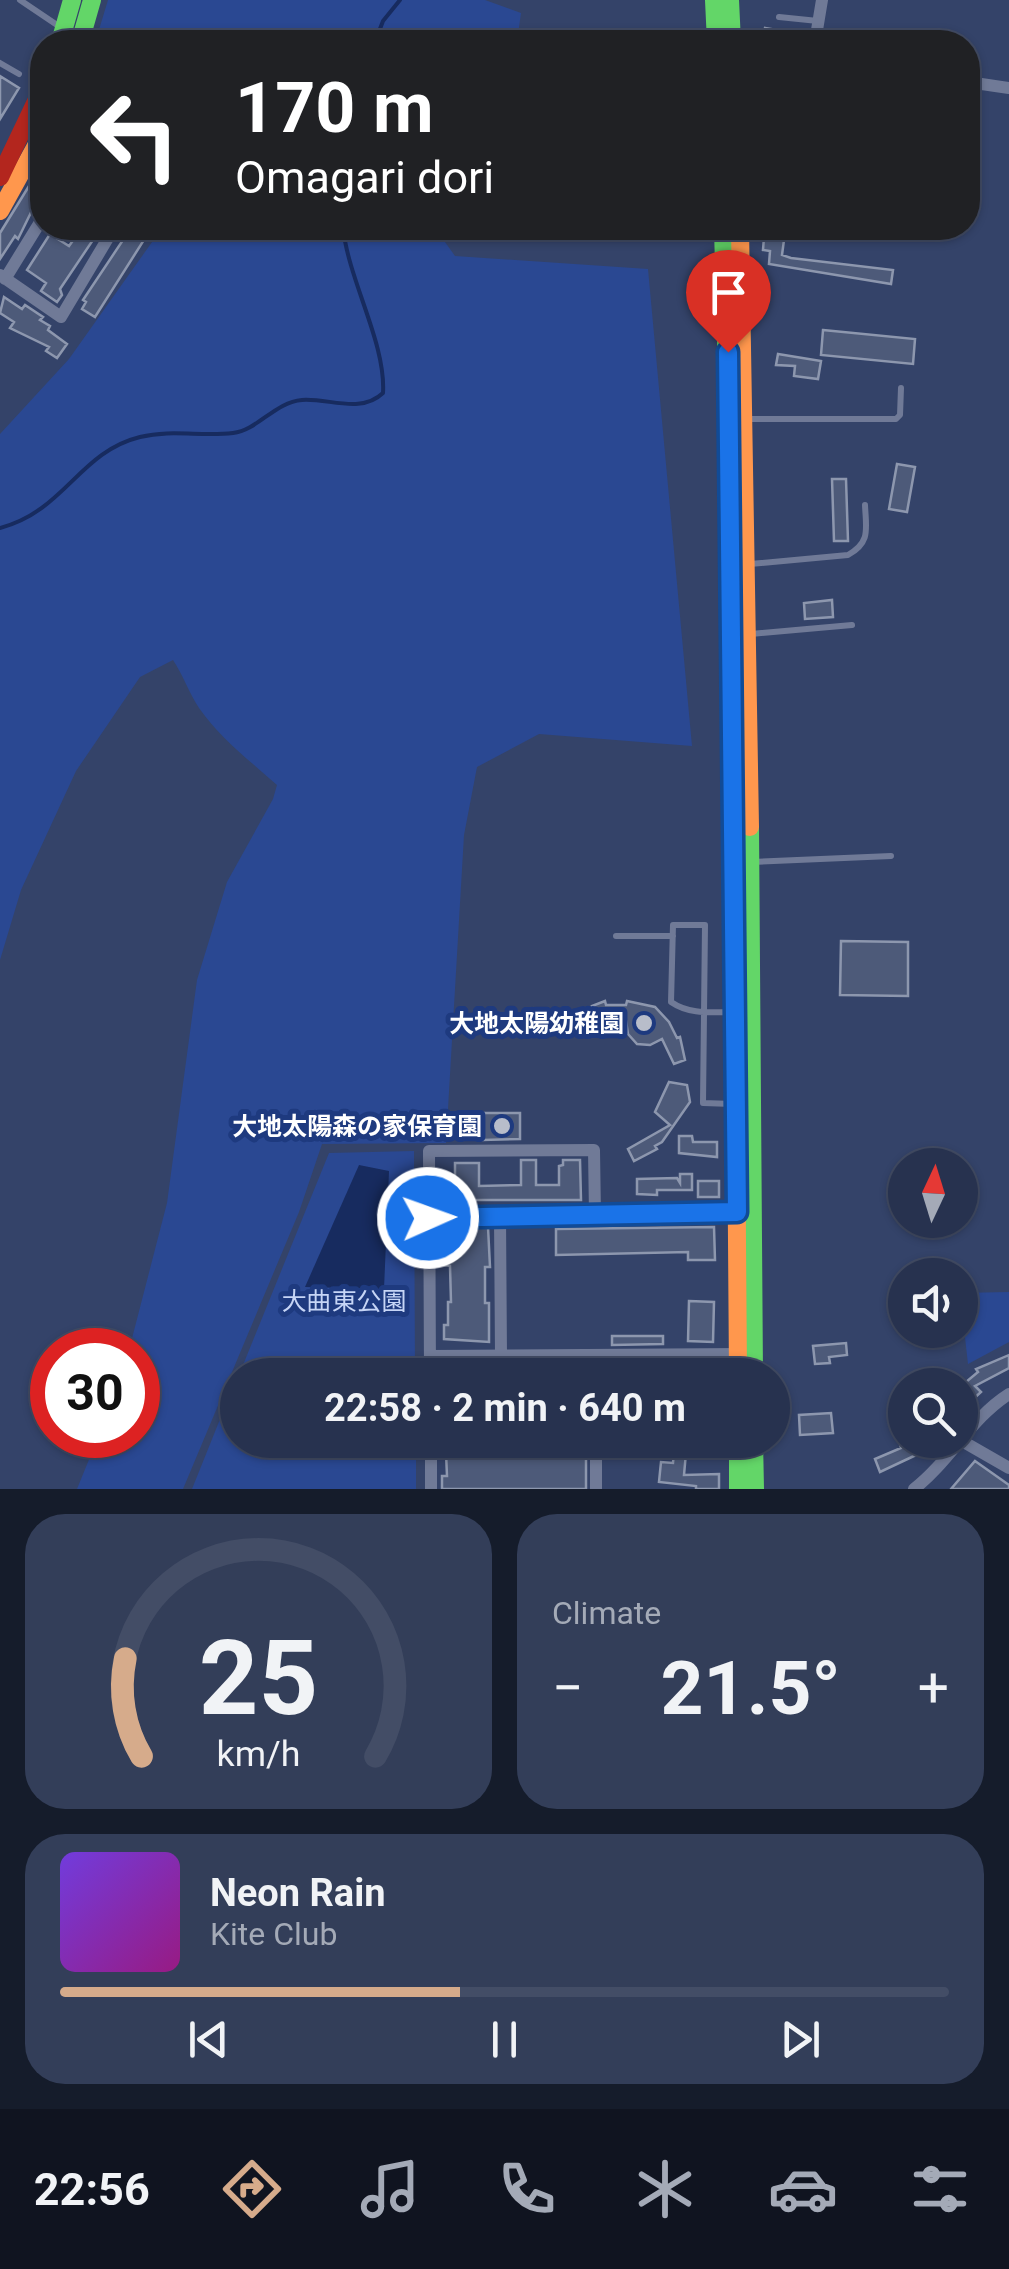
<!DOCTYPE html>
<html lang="en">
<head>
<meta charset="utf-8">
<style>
  :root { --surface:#27324f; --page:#333e59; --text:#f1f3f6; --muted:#a4aab7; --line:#434d66; --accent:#d6ab8b }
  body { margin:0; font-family:Roboto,"Noto Sans JP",sans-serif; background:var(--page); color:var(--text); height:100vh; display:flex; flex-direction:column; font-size:38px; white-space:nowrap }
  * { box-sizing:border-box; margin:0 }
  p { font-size:32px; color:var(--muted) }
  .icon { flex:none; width:55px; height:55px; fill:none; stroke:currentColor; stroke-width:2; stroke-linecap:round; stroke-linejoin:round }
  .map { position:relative; height:1489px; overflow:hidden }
  .sheet { display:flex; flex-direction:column; gap:25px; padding:25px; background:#151c2b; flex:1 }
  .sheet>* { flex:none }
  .top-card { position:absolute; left:30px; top:30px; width:950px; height:210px; border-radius:40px; box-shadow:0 2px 8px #0004,0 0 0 2px var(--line); background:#202124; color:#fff; overflow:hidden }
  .needle { width:65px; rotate:4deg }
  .buttons { position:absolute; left:888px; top:1148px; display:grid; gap:20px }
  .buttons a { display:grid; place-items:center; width:90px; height:90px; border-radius:50%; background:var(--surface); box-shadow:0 2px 8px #0004,0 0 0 2px var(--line); font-size:50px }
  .speed { position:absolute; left:30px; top:1328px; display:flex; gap:20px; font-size:50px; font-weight:700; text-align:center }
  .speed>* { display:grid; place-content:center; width:130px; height:130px; border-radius:50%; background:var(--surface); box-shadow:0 2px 8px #0004,0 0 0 2px var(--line); line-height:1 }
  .speed .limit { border:15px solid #d22; background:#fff; color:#111 }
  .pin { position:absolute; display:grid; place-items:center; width:85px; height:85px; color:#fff; margin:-102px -42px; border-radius:50% 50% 50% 0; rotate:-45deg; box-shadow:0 0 10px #0007 }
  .pin .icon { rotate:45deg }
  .me { position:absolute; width:110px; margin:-55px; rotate:88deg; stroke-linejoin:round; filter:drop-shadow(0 0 8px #0008) }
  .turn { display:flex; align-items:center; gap:35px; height:210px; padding:0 40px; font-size:45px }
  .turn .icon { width:130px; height:130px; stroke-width:2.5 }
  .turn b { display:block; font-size:70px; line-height:85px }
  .big { font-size:75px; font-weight:700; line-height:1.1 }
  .sheet .card { flex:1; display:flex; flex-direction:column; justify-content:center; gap:15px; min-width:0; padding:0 35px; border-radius:40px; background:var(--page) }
  .sheet .dial { align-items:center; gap:0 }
  .dial svg { height:260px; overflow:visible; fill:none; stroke:var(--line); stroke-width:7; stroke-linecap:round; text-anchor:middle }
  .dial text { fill:var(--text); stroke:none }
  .song { display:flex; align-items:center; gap:30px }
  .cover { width:120px; height:120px; border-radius:15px; background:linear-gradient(135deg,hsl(260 70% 55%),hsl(310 70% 35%)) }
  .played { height:10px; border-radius:5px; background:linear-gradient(90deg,var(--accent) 45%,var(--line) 45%) }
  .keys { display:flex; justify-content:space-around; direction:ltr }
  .heat { display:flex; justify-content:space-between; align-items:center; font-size:55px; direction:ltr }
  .sheet .tiles { flex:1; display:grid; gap:25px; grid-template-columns:1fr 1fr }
  .card:last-child { grid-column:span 2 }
  .trip { position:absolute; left:220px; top:1358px; width:570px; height:100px; border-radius:50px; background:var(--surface); box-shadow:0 2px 8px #0004,0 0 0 2px var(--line); font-weight:700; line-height:100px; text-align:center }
  .dock { display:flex; height:160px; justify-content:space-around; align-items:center; background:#101420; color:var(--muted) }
  .dock .icon { width:70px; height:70px }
  .dock .on { color:var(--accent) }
  .dock b { font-size:45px; color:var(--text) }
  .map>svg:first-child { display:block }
  .green { fill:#2a4892 }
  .water { fill:#172b5f }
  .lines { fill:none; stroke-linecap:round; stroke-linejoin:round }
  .stream { stroke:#172b5f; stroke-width:4 }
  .building { fill:#4d5a79; stroke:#8d97ae; stroke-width:2.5 }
  .lane { stroke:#707a97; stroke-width:6 }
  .street { stroke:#707a97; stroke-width:12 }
  .fast { stroke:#63d668; stroke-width:18 }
  .slow { stroke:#ff974d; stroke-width:18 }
  .jam { stroke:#b3261e; stroke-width:18 }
  .route-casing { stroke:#114b97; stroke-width:25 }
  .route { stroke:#1a73e8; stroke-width:18 }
  .poi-dot { fill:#b8bdca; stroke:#1e3a7f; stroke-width:4 }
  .labels { text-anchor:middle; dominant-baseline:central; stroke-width:10; stroke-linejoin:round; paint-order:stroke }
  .poi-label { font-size:25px; font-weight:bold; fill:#fff; stroke:#1e3a7f; text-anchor:end }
  .park-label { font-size:25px; fill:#c6d5f6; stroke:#1e3a7f }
</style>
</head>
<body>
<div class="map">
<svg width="1009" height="1489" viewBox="0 0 1009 1489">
  <rect width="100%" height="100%" fill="#344369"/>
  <path class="green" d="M108,0H485L521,13L517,42H125L98,33Z
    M162,228H435L455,256L648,269L692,746L539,734L477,767L464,835L446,1143L322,1144L299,1212L183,1489H77L99,1435H138V1350H129L167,1203L197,980L227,882L273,799L277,785C249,760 221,739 199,708C189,693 183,675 173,660L140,677L76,771L21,890L0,960V434L69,359Z
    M414,1151L415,1375H239L329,1153Z
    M1009,1292V1342L968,1364L960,1293Z
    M237,1377L238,1440H416V1489H192Z"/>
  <path class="water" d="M359,1165L389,1171L384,1289L305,1287Z"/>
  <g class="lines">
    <path class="stream" d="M375,42L383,21L400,0
      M0,528C65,511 79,452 140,437C172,429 201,437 233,433C258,430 275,402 302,400C329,398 361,414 383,393C386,343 349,282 343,228"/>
  </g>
  <path class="building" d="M765,28L795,33L793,42H762Z
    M0,76L19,88L0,119Z
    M29,186L41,192L18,239L15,236L0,259V233Z
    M82,228H101L60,289L62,295L57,302L41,291L46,283L27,270L50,234L69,246Z
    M131,228H142L149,232L95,317L82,309L86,302L83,300Z
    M764,237L784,240L782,255L791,258L893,270L891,284L769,264L770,251L763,250Z
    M4,297L22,309L25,305L43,317L40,320L50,326L48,330L67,344L57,358L46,351L49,347L10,328L14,322L0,313Z
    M823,330L915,339L913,364L821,355Z
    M778,354L821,361L818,379L794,376L795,366L776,365Z
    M897,464L915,467L907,512L889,509Z
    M832,479H846L848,541H834Z
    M832,600L833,617L805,619L804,603Z
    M841,941L908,942V996L840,995Z
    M605,1001L606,1005H626L627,1001L655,1007L669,1022L677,1038L680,1037L685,1060L674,1064L662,1039L650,1045L637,1044L628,1034L626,1021H604L592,1026L583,1014L593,1009L592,1006Z
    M669,1082L687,1085L690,1102L662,1142L655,1146L657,1149L634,1161L628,1149L670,1125L655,1112Z
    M484,1113H520V1139L483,1140Z
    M679,1136H692L693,1142H717V1157L679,1153Z
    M521,1160H536V1185H559V1166L563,1165V1160H580L581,1200H439L440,1188L455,1189V1163H479V1186L521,1185Z
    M680,1174H692V1190H657V1195L637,1194V1179L677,1178L680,1183Z
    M698,1181H719V1197H698Z
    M488,1227L490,1267H485V1303H489V1342L444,1339V1325H448V1302H451L450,1266L443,1265L445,1228Z
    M714,1227L715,1260H688V1252L556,1255V1229Z
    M689,1301L714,1302L713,1342L688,1341Z
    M612,1336H663V1344L612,1345Z
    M846,1343L847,1355L829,1357L830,1363L815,1364L813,1346Z
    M1009,1355V1368L975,1386L981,1392L970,1402L960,1394V1387L978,1372L976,1369Z
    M831,1413L833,1433L800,1435L799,1415Z
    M675,1440H694L693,1454L686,1453L684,1475L719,1474V1489H696V1486L659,1482L661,1462L673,1463Z
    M910,1440H948L880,1472L875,1459L901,1448L900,1444Z
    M614,1441H638L637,1455L613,1454Z
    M493,1444L586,1447V1489H442V1476H447L446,1453L468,1452V1448L493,1447Z
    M975,1461L1009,1485V1489H951Z"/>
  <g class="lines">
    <path class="lane" d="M20,0L63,29
      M779,17L818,21
      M0,63L19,74
      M747,419H896L900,415L901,388
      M750,564L848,555C871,542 866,529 865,505
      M751,634L852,625
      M752,862L891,856
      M616,936H673
      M733,1104L703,1103L705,925H673L671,1002C690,1015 711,1012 734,1012"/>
    <path class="street" d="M815,42L822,0
      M968,82L1009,88
      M26,169L42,178
      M0,275L61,317L114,228
      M5,279L42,219
      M500,1216L501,1356
      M428,1218L745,1211
      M430,1356L742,1354
      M430,1375L429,1151L594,1150L595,1215
      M596,1375V1356
      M431,1440V1489
      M596,1440V1489
      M962,1441L1009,1468
      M914,1489C950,1461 971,1418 1009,1394"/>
    <path class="fast" d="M714,0L716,42
      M730,0L732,42
      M60,42L72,0
      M80,42L92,0
      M723,228L732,563L734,842
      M750,827L754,1375
      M738,1440V1489
      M754,1440L755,1489"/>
    <path class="slow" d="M0,211L42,135
      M740,228L750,827
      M734,842L738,1375"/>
    <path class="jam" d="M0,177L42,89"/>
  </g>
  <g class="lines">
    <g class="route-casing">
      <path id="route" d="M428,1218L737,1212L728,352"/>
    </g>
    <use href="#route" class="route"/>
  </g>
  <g class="poi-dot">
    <circle cx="644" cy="1023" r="10"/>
    <circle cx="502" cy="1126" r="10"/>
  </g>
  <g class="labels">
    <g class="poi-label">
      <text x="624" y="1023">大地太陽幼稚園</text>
      <text x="482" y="1126">大地太陽森の家保育園</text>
    </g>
    <g class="park-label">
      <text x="344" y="1301">大曲東公園</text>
    </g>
  </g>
</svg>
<div class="buttons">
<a><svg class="needle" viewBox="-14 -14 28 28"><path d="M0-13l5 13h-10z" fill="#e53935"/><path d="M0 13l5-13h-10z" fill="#a4aab7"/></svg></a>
<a><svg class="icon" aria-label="sound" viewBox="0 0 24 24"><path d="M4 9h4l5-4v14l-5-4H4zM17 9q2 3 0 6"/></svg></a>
<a><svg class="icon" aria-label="search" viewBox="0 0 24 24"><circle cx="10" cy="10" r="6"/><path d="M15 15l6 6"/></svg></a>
</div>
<div class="speed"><div class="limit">30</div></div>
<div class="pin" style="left:728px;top:352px;background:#d93025"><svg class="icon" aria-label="arrive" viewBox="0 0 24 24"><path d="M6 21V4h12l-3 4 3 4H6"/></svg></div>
<svg class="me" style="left:428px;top:1218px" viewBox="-20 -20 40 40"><circle r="17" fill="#1a73e8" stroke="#fff" stroke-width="3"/><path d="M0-11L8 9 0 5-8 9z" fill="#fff"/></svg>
<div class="trip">22:58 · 2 min · 640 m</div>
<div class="top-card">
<div class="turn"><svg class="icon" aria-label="left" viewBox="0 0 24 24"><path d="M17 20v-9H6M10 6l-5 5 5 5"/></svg><div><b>170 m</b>Omagari dori</div></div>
</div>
</div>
<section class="sheet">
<div class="tiles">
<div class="card dial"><svg viewBox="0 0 100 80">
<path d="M14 69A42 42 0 1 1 86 69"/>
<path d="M14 69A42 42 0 0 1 9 39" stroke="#d6ab8b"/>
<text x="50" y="56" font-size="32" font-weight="700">25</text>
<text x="50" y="72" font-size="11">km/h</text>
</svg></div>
<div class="card"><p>Climate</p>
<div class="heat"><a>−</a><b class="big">21.5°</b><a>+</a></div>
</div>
<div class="card">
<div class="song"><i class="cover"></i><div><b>Neon Rain</b><p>Kite Club</p></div></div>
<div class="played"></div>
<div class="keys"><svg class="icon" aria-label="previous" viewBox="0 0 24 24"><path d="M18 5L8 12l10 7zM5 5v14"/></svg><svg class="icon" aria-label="pause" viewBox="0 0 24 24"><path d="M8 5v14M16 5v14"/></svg><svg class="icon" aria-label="next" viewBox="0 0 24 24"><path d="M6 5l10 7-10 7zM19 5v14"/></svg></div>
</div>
</div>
</section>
<nav class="dock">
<b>22:56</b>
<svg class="icon on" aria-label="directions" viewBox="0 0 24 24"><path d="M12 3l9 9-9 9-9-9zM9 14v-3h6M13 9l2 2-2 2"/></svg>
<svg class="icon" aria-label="music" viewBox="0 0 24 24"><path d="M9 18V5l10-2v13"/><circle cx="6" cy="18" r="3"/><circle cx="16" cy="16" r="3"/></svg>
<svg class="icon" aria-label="phone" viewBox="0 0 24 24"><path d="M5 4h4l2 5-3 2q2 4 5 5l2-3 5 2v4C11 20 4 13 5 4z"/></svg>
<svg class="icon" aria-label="climate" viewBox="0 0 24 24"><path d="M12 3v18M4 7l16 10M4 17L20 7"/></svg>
<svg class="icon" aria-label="car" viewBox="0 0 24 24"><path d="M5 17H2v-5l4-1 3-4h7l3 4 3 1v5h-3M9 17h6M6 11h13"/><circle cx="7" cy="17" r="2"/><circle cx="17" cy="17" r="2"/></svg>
<svg class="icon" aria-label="filters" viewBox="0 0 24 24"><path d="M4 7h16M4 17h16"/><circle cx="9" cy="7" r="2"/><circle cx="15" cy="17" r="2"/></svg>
</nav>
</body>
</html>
